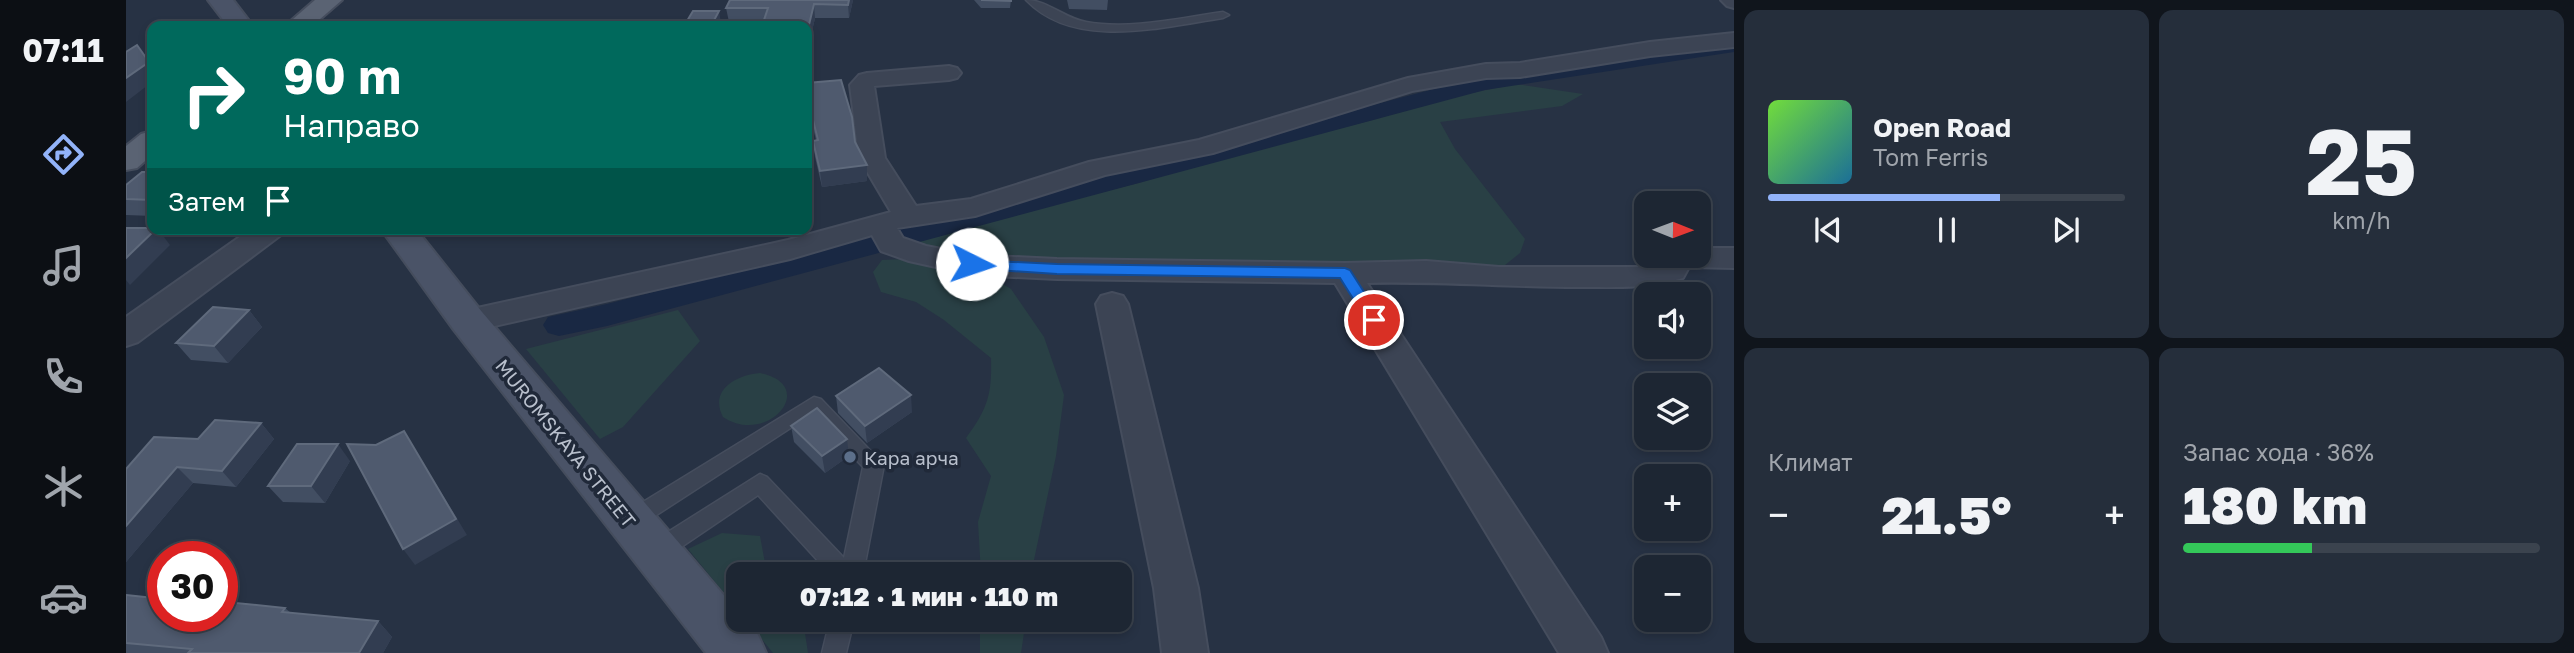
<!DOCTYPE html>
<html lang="ru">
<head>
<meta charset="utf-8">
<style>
  :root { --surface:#1d2633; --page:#252e3b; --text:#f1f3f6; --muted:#a0a5ac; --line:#3b434e; --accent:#92b3f9 }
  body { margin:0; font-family:"Golos Text",sans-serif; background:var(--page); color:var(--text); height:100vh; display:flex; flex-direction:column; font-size:26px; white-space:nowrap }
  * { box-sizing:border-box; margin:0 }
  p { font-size:23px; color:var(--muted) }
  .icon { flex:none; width:38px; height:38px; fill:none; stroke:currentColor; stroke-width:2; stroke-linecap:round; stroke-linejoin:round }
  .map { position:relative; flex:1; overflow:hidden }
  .panel { display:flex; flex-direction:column; gap:10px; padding:10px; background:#10151c; width:840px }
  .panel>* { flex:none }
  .guide { position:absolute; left:21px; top:21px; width:665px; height:214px; border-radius:14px; box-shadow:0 4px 10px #0003,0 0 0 2px var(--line); background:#00695c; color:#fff; overflow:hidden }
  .needle { width:46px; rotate:91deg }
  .tools { position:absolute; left:1508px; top:191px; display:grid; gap:14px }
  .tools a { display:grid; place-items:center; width:77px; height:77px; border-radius:14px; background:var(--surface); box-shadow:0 4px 10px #0003,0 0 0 2px var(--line); font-size:35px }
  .speed { position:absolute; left:21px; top:541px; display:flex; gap:14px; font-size:35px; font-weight:700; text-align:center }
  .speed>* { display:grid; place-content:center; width:91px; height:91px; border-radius:50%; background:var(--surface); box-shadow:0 4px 10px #0003,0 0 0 2px var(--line); line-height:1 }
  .speed .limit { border:10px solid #d22; background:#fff; color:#111 }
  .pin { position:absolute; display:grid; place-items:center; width:60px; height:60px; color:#fff; margin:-30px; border:4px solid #fff; border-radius:50%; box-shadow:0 2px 7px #0007 }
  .me { position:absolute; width:77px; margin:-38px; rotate:94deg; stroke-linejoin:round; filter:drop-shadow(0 0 5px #0008) }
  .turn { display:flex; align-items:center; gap:24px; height:147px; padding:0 21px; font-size:32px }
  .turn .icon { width:91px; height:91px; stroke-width:2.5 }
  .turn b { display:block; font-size:49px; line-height:60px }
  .then { display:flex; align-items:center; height:66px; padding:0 21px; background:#0003; gap:14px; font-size:26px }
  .big { font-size:52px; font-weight:800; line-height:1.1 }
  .panel .card { flex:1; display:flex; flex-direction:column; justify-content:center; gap:10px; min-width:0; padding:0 24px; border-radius:14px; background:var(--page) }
  .panel .dial { align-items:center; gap:0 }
  .dial b { font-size:91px; line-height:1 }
  .song { display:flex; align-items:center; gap:21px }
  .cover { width:84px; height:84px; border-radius:10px; background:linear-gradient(135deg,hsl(100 70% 55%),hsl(200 70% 35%)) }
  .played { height:7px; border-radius:4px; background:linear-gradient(90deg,var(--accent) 65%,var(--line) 65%) }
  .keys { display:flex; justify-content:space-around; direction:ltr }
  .heat { display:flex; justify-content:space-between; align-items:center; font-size:38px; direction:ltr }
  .charge { height:10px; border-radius:5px; background:linear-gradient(90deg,#34c759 36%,var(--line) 0) }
  .panel .tiles { flex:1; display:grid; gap:10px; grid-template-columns:repeat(2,1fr) }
  .trip { position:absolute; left:600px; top:562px; width:406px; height:70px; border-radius:14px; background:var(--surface); box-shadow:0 4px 10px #0003,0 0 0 2px var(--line); font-weight:800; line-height:70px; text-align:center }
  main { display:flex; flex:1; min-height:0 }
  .tabs { display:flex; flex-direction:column; width:126px; justify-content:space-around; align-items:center; background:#0c0f14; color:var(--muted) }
  .tabs .icon { width:49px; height:49px }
  .tabs .active { color:var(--accent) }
  .tabs b { font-size:32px; color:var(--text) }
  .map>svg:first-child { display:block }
  .green { fill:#294045 }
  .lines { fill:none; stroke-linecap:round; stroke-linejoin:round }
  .canal { fill:#192843; fill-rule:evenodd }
  .lane-casing { stroke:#454d5d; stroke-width:3 }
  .street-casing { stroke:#454d5d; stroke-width:4 }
  .secondary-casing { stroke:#454d5d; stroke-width:4 }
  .primary-casing { stroke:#454d5d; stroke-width:4 }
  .lane { fill:#3c4454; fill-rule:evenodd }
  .street { fill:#3c4454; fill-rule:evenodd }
  .secondary { fill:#4a5367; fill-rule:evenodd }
  .primary { fill:#5a6373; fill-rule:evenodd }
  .wall { fill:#424e62 }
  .shaded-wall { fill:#323d51 }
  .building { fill:#4f5a6e; stroke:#5f6a7c; stroke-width:2 }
  .route { fill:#1a73e8; stroke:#114b97; stroke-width:2 }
  .service-dot { fill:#5c6f8a; stroke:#202939; stroke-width:2.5 }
  .labels { text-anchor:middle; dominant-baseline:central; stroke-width:7; stroke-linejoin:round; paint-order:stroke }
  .street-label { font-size:19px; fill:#b9c0cd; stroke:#202939 }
  .poi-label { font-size:19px; fill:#b9c0cd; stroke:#202939; text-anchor:start }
</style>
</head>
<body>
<main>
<nav class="tabs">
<b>07:11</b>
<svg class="icon active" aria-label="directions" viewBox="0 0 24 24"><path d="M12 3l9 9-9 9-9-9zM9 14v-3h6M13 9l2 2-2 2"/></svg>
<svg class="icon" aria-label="music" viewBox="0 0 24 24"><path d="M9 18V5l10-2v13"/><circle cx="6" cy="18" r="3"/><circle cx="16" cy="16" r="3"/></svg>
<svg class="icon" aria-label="phone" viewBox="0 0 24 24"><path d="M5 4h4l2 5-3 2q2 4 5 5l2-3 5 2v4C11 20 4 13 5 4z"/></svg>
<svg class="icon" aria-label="climate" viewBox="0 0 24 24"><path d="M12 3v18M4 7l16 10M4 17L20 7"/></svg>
<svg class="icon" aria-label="car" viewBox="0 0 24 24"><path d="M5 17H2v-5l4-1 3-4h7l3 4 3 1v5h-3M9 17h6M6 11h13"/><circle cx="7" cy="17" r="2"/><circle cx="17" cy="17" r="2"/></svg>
</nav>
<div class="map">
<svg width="1608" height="653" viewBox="0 0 1608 653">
  <rect width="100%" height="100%" fill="#273244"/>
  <path class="green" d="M1390,84L1457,94L1436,106L1314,122L1329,149L1399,239L1394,253L1374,269L873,261L811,252L777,240L1013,183L1105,155L1247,120L1316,99Z
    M781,259L860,274L885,289L918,337L938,395L930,456L905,574H855L852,522L865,476L840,438C862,408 866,394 865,358L818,320L790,302L755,292L747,272L756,260Z
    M552,310L574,341L497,427L474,439L400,349Z
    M634,373C694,385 642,447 597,417C583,390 610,375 634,373Z
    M596,533L634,536L641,574H612V610L562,549Z
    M620,620H677L682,653H647Z
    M854,620H900L895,653H854Z"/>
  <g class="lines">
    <path class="canal" d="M1608,40V52L1359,90L481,326L433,336L422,333L417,325L422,317L481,304L1358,76Z"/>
    <g class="lane-casing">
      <path id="lane" d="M900,0C921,0 938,18 960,22C1005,30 1053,18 1097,12L1103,15L1097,18C1036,27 949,51 900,0Z
        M688,397L695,399L758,465L737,574H704L632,495L539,558L531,561L523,558L520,551L523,544L634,474L641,477L718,558L737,467L686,414L512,527L504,530L496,527L493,521L496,515Z
        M704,620H728L720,653H696Z"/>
    </g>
    <g class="street-casing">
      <path id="street" d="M1595,0H1608V8L1601,6Z
        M1608,33V47L1524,56L1394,77L1360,78L1286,91L1087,153L979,175L849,216L771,228L777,238L800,246L846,255L931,259L1219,263L1300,261L1373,267H1523L1534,264L1538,256H1573V248H1608V268L1563,267L1557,278C1518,289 1491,287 1451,287C1381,287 1311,281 1241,283L1475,637L1482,653H1433L1209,283L931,279L846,275L783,261L755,251L746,235L664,259L342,332L330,329L325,321L330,313L342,310L662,240L765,212L733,158L724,85L733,75L741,73L823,66L831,68L835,73L831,78L823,80L748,86L759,158L790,206L845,199L963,162L1073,140L1282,78L1360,64L1394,63L1524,42Z
        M125,229H160L155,235L12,342L0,346V317Z
        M986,293L997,296L1002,304L1072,588L1082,653H1036L1028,588L970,304L975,296Z"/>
    </g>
    <g class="secondary-casing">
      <path id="secondary" d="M82,0H107L127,26H102Z
        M255,229H290L356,312L612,612V620H619L632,635L640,653H580L328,330Z"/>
    </g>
    <g class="primary-casing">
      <path id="primary" d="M189,0H216L186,26H159Z
        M26,131V155L11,168L0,170V146L15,134Z"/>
    </g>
    <use href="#lane" class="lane"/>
    <use href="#street" class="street"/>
    <use href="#secondary" class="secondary"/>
    <use href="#primary" class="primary"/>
  </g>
  <path class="wall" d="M604,0H727L723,18H689L681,53V26L638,22H603L600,8Z
    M848,0H885L884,8H855Z
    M941,0H982L981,10L943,9Z
    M681,83L729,142L741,165V181L696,187L689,157L687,141L690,140L681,105Z
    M26,172V216L0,215V185Z
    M123,310L136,327L102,363L65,360L50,343Z
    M710,396L786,412L741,443L712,413Z
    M135,423L148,439L110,487L67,483L0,562V469Z
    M665,426L723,456L699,473L668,442Z
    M224,461L199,503L157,502L142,486Z
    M0,595L37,616L159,608L165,613L252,621L266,637L257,653H0Z"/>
  <path class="shaded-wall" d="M723,0H727L723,18L722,5Z
    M688,4L689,18L681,53V33Z
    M593,11L595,23L593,26H585Z
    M23,62L26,66V82L0,102V78Z
    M741,165V181L696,187L694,171Z
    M30,229H32L44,245L4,285L0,280V258Z
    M414,229H436L416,233Z
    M123,310L136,327L102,363L88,346Z
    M785,395L786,412L741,443L739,426Z
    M135,423L148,439L110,487L96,471Z
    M278,431L341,535L289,565L277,549Z
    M721,439L723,456L699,473L696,456Z
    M212,444L224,461L199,503L185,486Z
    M51,467L67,483L0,562V526Z
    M252,621L266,637L257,653H233Z"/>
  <path class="building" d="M604,0H723L722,5L688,4L681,33V26H636L642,8H600Z
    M855,0H885V1L856,0Z
    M567,11H593L585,26H558Z
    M11,45L23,62L0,78V52Z
    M715,80L726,117L729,142L741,165L694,171L687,141L692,140L681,96V83Z
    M16,172H26V200L0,199V185Z
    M0,228H26V229H30L0,258Z
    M87,307L123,310L88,346L50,343Z
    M753,368L785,395L739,426L710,396Z
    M691,408L721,439L696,456L665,426Z
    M89,420L135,423L96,471L51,467L0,526V469L28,437L72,439Z
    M278,431L330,519L277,549L221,444L250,445Z
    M171,444H212L185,486H142Z
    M0,595L37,599V616H96V605H98L100,602L159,608L156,612L252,621L233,653H62L66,649L0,643Z"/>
  <path class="route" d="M846,260L931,264L1219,268L1224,270L1256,320L1248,325L1243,324L1214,278L931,274L841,268L839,264L841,261Z"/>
  <circle class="service-dot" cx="724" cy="457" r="7"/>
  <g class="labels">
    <g class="street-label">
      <text transform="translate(440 443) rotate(51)">MUROMSKAYA STREET</text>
    </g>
    <g class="poi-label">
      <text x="738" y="457">Кара арча</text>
    </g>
  </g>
</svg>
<div class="tools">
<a><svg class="needle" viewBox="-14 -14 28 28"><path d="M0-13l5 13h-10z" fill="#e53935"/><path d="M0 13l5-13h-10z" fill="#a0a5ac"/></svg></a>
<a><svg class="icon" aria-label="sound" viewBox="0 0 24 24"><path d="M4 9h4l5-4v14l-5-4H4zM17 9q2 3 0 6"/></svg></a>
<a><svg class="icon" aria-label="layers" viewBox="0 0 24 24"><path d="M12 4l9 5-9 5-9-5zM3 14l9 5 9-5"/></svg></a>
<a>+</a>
<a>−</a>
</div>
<div class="speed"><div class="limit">30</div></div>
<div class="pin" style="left:1248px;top:320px;background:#d93025"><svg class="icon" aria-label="arrive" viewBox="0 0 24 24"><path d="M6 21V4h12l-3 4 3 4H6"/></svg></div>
<svg class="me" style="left:846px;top:264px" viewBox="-20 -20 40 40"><circle r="19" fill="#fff"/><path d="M0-13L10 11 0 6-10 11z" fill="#1a73e8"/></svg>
<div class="trip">07:12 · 1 мин · 110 m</div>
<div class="guide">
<div class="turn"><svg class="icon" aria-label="right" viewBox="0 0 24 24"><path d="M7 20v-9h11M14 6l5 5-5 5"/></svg><div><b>90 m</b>Направо</div></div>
<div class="then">Затем<svg class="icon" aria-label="arrive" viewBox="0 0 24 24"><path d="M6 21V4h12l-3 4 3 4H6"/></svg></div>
</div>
</div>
<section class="panel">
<div class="tiles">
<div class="card">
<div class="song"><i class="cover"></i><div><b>Open Road</b><p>Tom Ferris</p></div></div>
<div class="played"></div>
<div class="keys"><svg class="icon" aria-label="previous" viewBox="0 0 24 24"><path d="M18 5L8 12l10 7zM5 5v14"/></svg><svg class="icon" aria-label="pause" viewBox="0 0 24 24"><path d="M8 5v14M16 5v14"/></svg><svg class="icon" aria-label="next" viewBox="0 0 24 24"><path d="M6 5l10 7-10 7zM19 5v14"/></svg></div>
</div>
<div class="card dial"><b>25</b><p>km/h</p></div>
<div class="card"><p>Климат</p>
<div class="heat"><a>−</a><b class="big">21.5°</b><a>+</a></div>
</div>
<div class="card"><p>Запас хода · 36%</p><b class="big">180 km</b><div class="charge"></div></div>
</div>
</section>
</main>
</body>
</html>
